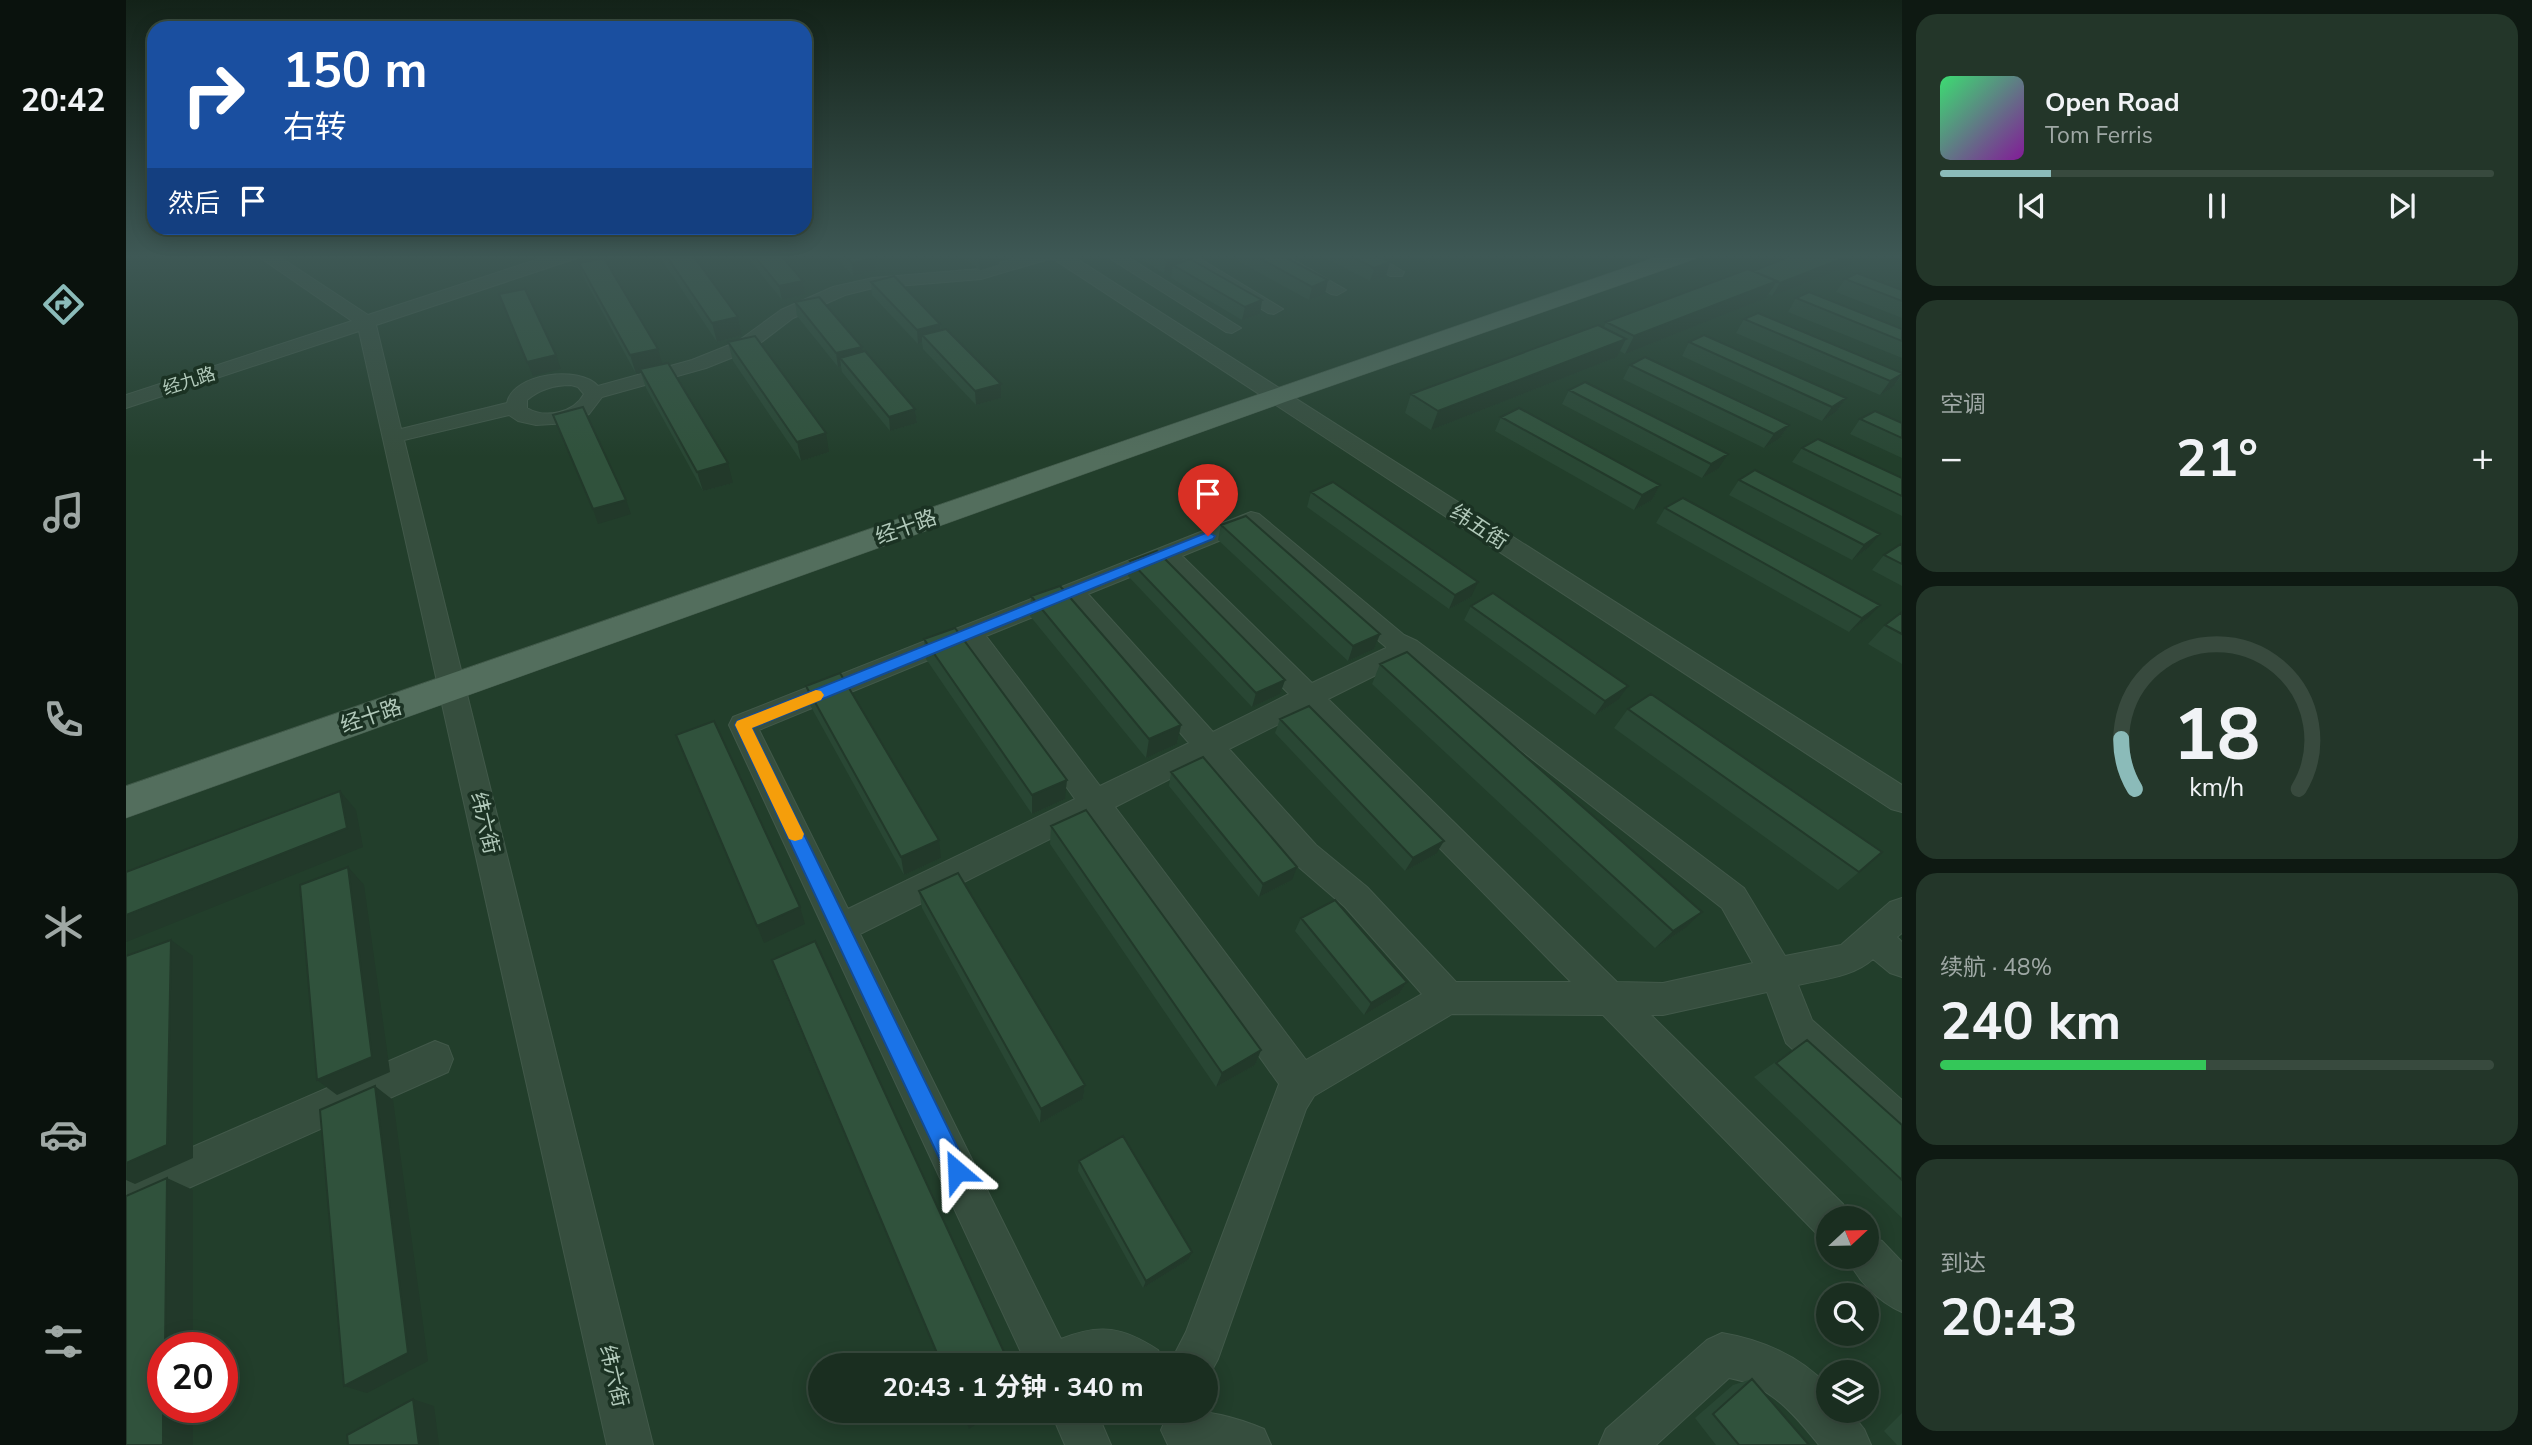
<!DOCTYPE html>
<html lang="zh">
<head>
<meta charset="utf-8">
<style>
  :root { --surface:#1a2e20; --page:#233629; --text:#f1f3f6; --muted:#9fa8a5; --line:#384a3e; --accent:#8bbbb9 }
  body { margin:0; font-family:"Nunito Sans","Noto Sans SC",sans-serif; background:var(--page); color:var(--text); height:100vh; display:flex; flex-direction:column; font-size:26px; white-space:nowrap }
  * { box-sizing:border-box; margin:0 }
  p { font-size:23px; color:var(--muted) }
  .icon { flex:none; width:38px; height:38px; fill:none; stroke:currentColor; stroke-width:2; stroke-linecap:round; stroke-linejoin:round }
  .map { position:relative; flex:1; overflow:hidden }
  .drawer { display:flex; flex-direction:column; gap:14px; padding:14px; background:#0e1912; width:630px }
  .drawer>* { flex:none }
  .top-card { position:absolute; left:21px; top:21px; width:665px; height:214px; border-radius:21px; box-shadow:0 4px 18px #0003,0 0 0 2px var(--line); background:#1a4fa0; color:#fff; overflow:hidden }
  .needle { width:46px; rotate:68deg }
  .buttons { position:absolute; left:1690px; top:1206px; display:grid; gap:14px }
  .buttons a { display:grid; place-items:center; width:63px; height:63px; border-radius:50%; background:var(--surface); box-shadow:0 4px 18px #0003,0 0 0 2px var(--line); font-size:35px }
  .speed { position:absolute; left:21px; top:1332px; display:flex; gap:14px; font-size:35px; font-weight:700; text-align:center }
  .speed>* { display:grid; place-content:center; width:91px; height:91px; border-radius:50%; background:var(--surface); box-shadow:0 4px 18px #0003,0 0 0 2px var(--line); line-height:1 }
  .speed .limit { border:10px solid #d22; background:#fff; color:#111 }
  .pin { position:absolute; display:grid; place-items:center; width:60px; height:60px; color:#fff; margin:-72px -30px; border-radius:50% 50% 50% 0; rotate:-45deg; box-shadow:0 0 7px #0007 }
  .pin .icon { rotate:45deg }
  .me { position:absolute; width:77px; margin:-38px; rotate:334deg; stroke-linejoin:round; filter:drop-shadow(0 0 5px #0008) }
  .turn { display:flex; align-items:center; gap:24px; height:147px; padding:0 21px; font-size:32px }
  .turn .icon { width:91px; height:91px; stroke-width:2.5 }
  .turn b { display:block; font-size:49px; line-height:60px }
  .then { display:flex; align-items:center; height:66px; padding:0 21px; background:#0003; gap:14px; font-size:26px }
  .big { font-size:52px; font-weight:700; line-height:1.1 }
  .drawer .widget { flex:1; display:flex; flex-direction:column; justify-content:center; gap:10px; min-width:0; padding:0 24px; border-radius:21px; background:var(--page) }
  .drawer .dial { align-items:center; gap:0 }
  .dial svg { height:182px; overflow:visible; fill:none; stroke:var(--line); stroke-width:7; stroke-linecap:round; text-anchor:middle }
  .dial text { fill:var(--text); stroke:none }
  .song { display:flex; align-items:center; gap:21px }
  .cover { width:84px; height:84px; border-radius:10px; background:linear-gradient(135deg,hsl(140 70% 55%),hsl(290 70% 35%)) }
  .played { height:7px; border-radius:4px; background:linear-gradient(90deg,var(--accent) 20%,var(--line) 20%) }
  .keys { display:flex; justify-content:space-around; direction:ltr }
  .heat { display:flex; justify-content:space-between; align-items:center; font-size:38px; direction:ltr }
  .charge { height:10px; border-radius:5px; background:linear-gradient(90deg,#34c759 48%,var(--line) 0) }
  .trip { position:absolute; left:682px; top:1353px; width:410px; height:70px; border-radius:35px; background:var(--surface); box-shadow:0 4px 18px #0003,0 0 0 2px var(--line); font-weight:700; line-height:70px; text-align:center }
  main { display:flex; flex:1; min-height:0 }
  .tabs { display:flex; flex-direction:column; width:126px; justify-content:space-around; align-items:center; background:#0a120d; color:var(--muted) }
  .tabs .icon { width:49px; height:49px }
  .tabs .current { color:var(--accent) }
  .tabs b { font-size:32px; color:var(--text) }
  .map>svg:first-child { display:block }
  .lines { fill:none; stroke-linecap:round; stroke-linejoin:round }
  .minor-casing { stroke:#42594a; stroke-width:2 }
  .major-casing { stroke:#42594a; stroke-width:1 }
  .minor { fill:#364e3e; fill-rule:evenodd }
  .major { fill:#536e5d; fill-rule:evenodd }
  .wall { fill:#294734 }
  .shaded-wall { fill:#22392a }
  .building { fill:#30523c; stroke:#22392a; stroke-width:2 }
  .route { fill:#1a73e8; stroke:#114b97; stroke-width:2 }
  .slow { fill:#f59e0b }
  .labels { text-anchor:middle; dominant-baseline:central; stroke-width:7; stroke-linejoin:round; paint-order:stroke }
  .far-street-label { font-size:18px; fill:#b1c9ba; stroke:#1b3223 }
  .street-label { font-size:21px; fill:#b1c9ba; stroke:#1b3223 }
</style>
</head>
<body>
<main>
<nav class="tabs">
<b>20:42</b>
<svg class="icon current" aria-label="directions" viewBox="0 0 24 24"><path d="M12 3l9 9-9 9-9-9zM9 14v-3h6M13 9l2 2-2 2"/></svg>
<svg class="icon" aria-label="music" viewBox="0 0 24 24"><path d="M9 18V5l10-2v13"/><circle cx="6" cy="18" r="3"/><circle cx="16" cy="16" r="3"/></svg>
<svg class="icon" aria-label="phone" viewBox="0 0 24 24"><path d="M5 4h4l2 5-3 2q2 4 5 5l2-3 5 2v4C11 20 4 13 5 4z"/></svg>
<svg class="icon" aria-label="climate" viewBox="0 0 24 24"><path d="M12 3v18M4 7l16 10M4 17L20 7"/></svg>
<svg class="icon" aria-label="car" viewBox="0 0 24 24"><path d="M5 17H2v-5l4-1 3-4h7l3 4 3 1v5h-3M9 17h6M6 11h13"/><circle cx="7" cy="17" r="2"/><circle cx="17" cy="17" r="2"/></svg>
<svg class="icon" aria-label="filters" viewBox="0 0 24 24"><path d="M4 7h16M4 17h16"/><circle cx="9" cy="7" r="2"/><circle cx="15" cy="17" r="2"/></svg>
</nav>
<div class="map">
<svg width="1776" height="1445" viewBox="0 0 1776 1445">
  <rect width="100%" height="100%" fill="#223e2b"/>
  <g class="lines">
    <g class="minor-casing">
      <path id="minor" d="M129,254H149L242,315L428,254H453L451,258L250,325L275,429L381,403C387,373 453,365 472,386L566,360L611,342L655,310L707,287L747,278L854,269L904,254H943L1776,785V812L1765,809L926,258L855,279L747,288L719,295L667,318L625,350L580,368L476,397L463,414L442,423L410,425L392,421L383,415L278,440L527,1445H481L233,331L0,408V395L226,321ZM445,385L452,387L458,394C448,413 419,419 401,408V400C414,389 428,385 445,385Z
        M977,254H997L1115,328L1106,333L1100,332Z
        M1045,254H1066L1157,309L1148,314L1142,313Z
        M1136,254H1157L1220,290L1211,295L1205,294Z
        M1226,254H1248L1278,272L1276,276H1264Z
        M1125,512L1133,514L1278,635L1291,641L1618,888L1659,956L1715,945L1764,902L1776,898V933L1771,937L1776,942V977L1764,973L1747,959C1727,977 1698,979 1672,985L1686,1020L1776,1100V1144L1763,1138L1660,1043L1641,992L1537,1015H1525L1717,1204L1723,1218H1703V1238L1689,1232L1477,1015L1326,1014L1188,1096L1180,1109L1092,1359L1080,1381V1365H1043L1060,1332L1153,1084L964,819L734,934L935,1339C974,1323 997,1327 1032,1350L1039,1365H901L603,725L607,717ZM1122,529L1260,647V648L1186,683L1056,556ZM1036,564L1163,694L1087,732L962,594ZM942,603L1063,743L974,786L860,636ZM839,645L949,799L722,909L633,730ZM1280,660L1596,908L1627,963L1537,983L1491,982L1202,699ZM1179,711L1445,982H1330L1241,887L1190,845L1103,749ZM1079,761L1168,863L1219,907L1296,994L1180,1060L989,807Z
        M309,1041L322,1046L327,1059L322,1072L0,1216V1176Z
        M1741,1236L1756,1241L1776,1262V1312C1753,1302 1730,1280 1721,1256H1741Z
        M1596,1333C1637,1340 1674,1356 1703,1387V1410H1723L1738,1429L1745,1445H1693C1668,1414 1644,1385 1603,1378L1530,1445H1473L1480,1429L1581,1340Z
        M924,1410H970L985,1445H939Z
        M1050,1410C1080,1410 1110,1417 1138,1429L1145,1445H1042L1035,1430L1042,1414Z"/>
    </g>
    <g class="major-casing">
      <path id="major" d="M1539,254H1572L1569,259L1159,402L0,818V786Z"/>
    </g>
    <use href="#minor" class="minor"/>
    <use href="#major" class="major"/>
  </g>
  <path class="wall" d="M532,254H566L612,317L616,335L591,342Z
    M619,254H654L677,281L679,294L656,300Z
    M707,254H744L749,271L727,276Z
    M832,254H873V264L854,270Z
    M1006,254H1057L1056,261L1136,300L1134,314L1116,320L1045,278L1046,271L1038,273Z
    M1110,254H1153L1199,294L1183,300L1110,260Z
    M1192,254H1247L1260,276L1244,281Z
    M1285,254H1318L1317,257L1303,263Z
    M1670,254H1730L1723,266L1646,296L1643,294L1640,298L1499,354L1494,351L1491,357L1305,430L1279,413L1285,394L1478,327L1480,322Z
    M453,263L536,364L607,483L577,491L520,388L515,373L510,374L459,280Z
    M1719,279L1776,290V318L1710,292Z
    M745,282L814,324L815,330L875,398L850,405L797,349L796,342L792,344L746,295Z
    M1670,298L1776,329V358L1662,312Z
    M669,302L736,347V352L789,409L791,423L764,431L716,372L715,366L712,367L671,316Z
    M1618,319L1776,373V375L1767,387L1754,395L1610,333Z
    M602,342L703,452L675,461L607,361Z
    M1563,342L1720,398L1710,412L1696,421L1556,356Z
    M1504,365L1663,425L1653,439L1638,448L1497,379Z
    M1459,382L1592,469L1576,478L1436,404L1443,390Z
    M1375,417L1534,485L1526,500L1508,510L1369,431Z
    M1734,419L1776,423V458L1724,434Z
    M1676,448L1776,478V516L1666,462Z
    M1629,470L1742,548L1726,560L1603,495L1613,480Z
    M1185,492L1345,597L1323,609L1181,507Z
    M1539,508L1741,619L1723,632L1530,523Z
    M1095,525L1254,634L1248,649L1222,661L1092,540Z
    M1776,544V586L1746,570L1758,555Z
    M1004,561L1159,680L1154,694L1126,707L1002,576Z
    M905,596L1055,725L1051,744L1020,758L904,616Z
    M1345,606L1492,700L1469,715L1338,620Z
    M1776,612V664L1742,644L1759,625Z
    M798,639L939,799L906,814L800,659Z
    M1254,664L1558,929L1529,948L1246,684Z
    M680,686L815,858L778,875L684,705Z
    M1502,709L1733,872L1712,890L1488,728Z
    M1154,719L1310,854L1279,871L1149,733Z
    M1045,772L1166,880L1133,897L1043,786Z
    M925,826L1135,1050L1129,1065L1090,1087L924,844Z
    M793,891L959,1085L957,1099L914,1123L796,908Z
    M1175,918L1281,982L1273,994L1238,1015L1169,931Z
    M652,977L884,1365H816Z
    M1681,1040L1776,1125V1218L1628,1077Z
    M953,1161L1062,1260L1017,1288L952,1171Z
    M1626,1379L1683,1445H1590L1569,1418L1607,1385Z
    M1776,1413V1445H1771L1758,1431Z"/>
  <path class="shaded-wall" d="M860,254H873V264L854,270L853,256Z
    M1305,254H1318L1317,257L1303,263Z
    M1728,254H1730L1723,266L1646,296L1654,283Z
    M1057,255L1056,268L1047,265L1046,271L1038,273L1040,260Z
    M748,258L749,271L727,276L726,263Z
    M1264,262L1260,276L1244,281L1248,268Z
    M1202,280L1199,294L1183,300L1186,287Z
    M677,281L679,294L656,300L653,286Z
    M1651,281L1640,298L1499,354L1508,336Z
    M1136,300L1134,314L1116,320L1119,307Z
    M612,317L616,335L591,342L586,323Z
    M814,324L815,337L796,335V342L792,344L791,330Z
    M1500,339L1491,357L1305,430L1312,411Z
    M736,347L737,360L714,358L715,366L712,367L710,353Z
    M532,349L537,367L514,369L515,373L510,374L504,355Z
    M430,355L435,369L407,376L401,362Z
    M1776,374L1767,387L1754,395L1764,381Z
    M875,384V398L850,405L849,391Z
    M1720,398L1710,412L1696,421L1706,407Z
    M789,409L791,423L764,431L763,417Z
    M1663,425L1653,439L1638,448L1648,434Z
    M700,433L703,452L675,461L671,442Z
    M1602,454L1592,469L1576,478L1585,464Z
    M602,463L607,483L577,491L571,472Z
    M1534,485L1526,500L1508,510L1516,495Z
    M500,500L505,514L472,524L467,509Z
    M1754,534L1742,548L1726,560L1738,545Z
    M1352,582L1345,597L1323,609L1329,595Z
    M1754,605L1741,619L1723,632L1736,618Z
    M1254,634L1248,649L1222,661L1227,646Z
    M1159,680L1154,694L1126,707L1130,693Z
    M1502,686L1492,700L1469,715L1479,701Z
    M1055,725L1051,744L1020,758L1023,739Z
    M941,780L939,799L906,814V795Z
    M214,791L230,810L237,847L0,942V915Z
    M813,840L815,858L778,875L775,857Z
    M1318,841L1310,854L1279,871L1287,858Z
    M222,867L238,885L264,1072L211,1095L191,1080Z
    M1171,867L1166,880L1133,897L1137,884Z
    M674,907L679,924L638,943L631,926Z
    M1576,912L1558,929L1529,948L1547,931Z
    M45,940L67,956V1158L9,1184L0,1180V1163Z
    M1281,982L1273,994L1238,1015L1245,1003Z
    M1135,1050L1129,1065L1090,1087L1096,1073Z
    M959,1085L957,1099L914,1123L915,1109Z
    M249,1086L267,1100L302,1361L241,1393L218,1386Z
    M41,1178L67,1190V1348H39Z
    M1066,1252L1062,1260L1017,1288L1020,1281Z
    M287,1399L308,1406L313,1445H293Z
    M38,1407H67V1445H37Z
    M861,1410H871L843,1429L841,1423Z"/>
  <path class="building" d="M539,254H566L612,317L586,323Z
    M627,254H654L677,281L653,286Z
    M717,254H744L748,258L726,263Z
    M1030,254H1057V255L1040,260Z
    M1126,254H1153L1202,280L1186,287Z
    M1220,254H1247L1264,262L1248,268Z
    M1670,254H1728L1654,283L1627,271Z
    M478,258L532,349L504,355L453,263Z
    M1064,259L1136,300L1119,307L1047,265Z
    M1622,269L1651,281L1508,336L1480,322Z
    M1731,273L1776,290V301L1719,279Z
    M768,276L814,324L791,330L745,282Z
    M399,289L430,355L401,362L373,294Z
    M1683,292L1776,329V341L1670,298Z
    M693,297L736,347L710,353L669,302Z
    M1632,313L1776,373V374L1764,381L1618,319Z
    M1472,325L1500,339L1312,411L1285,394Z
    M820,329L875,384L849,391L796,335Z
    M1578,335L1720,398L1706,407L1563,342Z
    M629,336L700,433L671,442L602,342Z
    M739,351L789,409L763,417L714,358Z
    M1519,357L1663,425L1648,434L1504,365Z
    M542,363L602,463L571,472L514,369Z
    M1459,382L1602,454L1585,464L1443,390Z
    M457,407L500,500L467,509L427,415Z
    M1393,408L1534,485L1516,495L1375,417Z
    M1749,411L1776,423V438L1734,419Z
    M1692,439L1776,478V496L1676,448Z
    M1629,470L1754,534L1738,545L1613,480Z
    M1207,482L1352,582L1329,595L1185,492Z
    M1557,498L1754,605L1736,618L1539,508Z
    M1120,516L1254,634L1227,646L1095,525Z
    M1775,544H1776V564L1758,555Z
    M1031,551L1159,680L1130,693L1004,561Z
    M934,586L1055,725L1023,739L905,596Z
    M1367,593L1502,686L1479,701L1345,606Z
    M1776,612V634L1759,625Z
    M829,628L941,780L906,795L798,639Z
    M1281,652L1576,912L1547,931L1254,664Z
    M714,673L813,840L775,857L680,686Z
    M1525,694L1756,852L1733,872L1502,709Z
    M1183,706L1318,841L1287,858L1154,719Z
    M588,721L674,907L631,926L550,735Z
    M1077,757L1171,867L1137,884L1045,772Z
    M214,791L221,828L0,915V872Z
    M960,810L1135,1050L1096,1073L925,826Z
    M222,867L246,1057L191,1080L174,885Z
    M832,873L959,1085L915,1109L793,891Z
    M1209,900L1281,982L1245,1003L1175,918Z
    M45,940L41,1145L0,1163V956Z
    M689,941L884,1365H816L646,960Z
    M1681,1040L1776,1125V1180L1650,1063Z
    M249,1086L282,1353L218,1386L194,1110Z
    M997,1136L1066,1252L1020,1281L953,1161Z
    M41,1178L39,1348H37V1445H0V1196Z
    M1626,1379L1683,1445H1613L1587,1414Z
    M287,1399L293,1445H222L221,1435Z
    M836,1410H861L841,1423Z"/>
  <linearGradient id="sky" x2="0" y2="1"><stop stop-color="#132218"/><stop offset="0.56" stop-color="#3e5855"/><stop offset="1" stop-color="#3e5855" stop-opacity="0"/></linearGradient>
  <rect width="1776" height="457" fill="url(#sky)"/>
  <path class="route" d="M1082,532L1089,536L1087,539L626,728L839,1163L842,1171L839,1179L831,1182L823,1179L609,725L611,721Z"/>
  <path class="slow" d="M690,690L695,691L698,695L695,700L626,728L678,834L676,839L669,841L663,839L609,725L611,721Z"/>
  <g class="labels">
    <g class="far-street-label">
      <text transform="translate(63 381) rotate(-18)">经九路</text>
    </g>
    <g class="street-label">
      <text transform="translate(780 527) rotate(-20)">经十路</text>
      <text transform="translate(1353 527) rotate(33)">纬五街</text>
      <text transform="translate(245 716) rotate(-19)">经十路</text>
      <text transform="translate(359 823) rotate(77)">纬六街</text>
      <text transform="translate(488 1376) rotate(77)">纬六街</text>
    </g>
  </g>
</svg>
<div class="buttons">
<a><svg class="needle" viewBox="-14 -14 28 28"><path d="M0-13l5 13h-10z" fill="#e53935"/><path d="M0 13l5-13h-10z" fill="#9fa8a5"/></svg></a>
<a><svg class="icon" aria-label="search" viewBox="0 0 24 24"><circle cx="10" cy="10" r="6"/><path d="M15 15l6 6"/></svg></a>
<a><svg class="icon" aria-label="layers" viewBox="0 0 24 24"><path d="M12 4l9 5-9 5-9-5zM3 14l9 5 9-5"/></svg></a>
</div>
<div class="speed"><div class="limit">20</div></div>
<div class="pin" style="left:1082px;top:536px;background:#d93025"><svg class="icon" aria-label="arrive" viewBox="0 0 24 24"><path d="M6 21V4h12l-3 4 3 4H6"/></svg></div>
<svg class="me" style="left:831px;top:1171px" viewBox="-20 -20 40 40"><path d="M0-17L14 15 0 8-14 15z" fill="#1a73e8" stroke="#fff" stroke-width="4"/></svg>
<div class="trip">20:43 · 1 分钟 · 340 m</div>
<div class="top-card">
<div class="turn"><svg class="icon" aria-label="right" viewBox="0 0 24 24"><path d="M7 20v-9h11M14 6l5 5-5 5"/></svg><div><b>150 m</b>右转</div></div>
<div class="then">然后<svg class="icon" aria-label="arrive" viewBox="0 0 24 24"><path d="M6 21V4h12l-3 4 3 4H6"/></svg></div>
</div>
</div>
<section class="drawer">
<div class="widget">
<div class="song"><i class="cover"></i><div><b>Open Road</b><p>Tom Ferris</p></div></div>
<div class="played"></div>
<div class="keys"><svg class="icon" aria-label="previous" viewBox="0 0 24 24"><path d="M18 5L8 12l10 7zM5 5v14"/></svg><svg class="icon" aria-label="pause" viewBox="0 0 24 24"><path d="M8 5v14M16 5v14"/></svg><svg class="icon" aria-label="next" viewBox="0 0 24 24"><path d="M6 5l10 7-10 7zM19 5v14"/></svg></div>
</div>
<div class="widget"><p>空调</p>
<div class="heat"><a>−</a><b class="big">21°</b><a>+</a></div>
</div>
<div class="widget dial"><svg viewBox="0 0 100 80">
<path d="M14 69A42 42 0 1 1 86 69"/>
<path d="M14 69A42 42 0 0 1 8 47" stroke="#8bbbb9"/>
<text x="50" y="56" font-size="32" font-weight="700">18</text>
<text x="50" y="72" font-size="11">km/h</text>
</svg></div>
<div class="widget"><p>续航 · 48%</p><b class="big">240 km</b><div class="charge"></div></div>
<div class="widget"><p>到达</p><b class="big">20:43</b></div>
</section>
</main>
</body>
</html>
